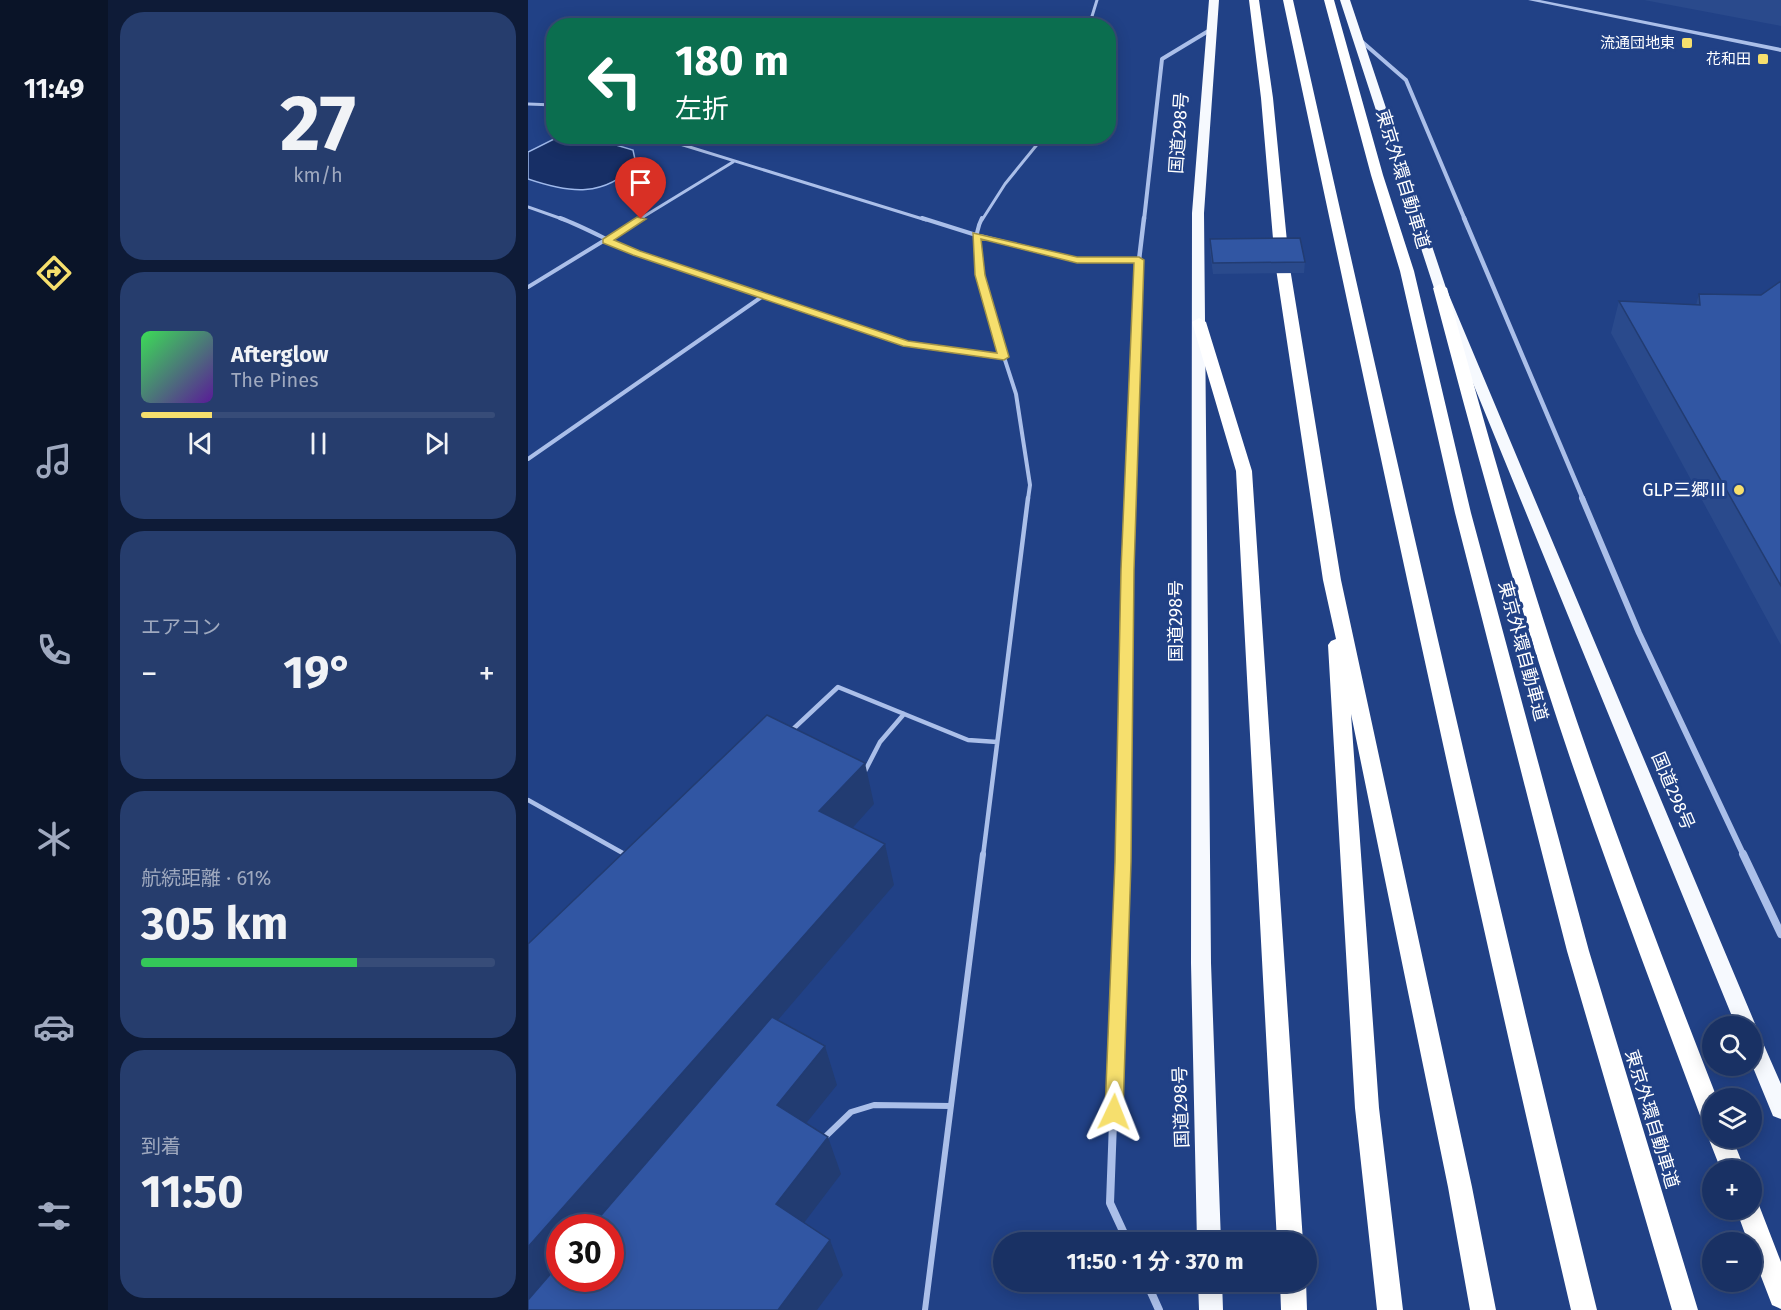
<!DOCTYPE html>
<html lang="ja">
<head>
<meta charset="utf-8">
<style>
  :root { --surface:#193164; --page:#263d6d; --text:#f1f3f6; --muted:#9fa9bf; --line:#374c78; --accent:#f6df6d }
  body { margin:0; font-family:"Fira Sans","Noto Sans JP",sans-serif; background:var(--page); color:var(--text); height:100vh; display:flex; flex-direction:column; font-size:22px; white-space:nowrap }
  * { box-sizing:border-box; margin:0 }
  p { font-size:20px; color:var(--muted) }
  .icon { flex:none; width:33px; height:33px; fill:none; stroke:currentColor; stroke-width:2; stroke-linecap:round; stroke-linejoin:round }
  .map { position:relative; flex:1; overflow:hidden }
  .drawer { display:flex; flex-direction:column; gap:12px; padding:12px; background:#0e1b37; width:420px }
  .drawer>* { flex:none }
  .top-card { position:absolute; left:18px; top:18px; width:570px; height:126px; border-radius:24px; box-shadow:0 3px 15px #0003,0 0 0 2px var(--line); background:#0b6e4f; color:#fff; overflow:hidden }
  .buttons { position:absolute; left:1174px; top:1016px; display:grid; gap:12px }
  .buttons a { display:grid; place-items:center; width:60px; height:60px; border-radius:50%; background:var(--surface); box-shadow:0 3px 15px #0003,0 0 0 2px var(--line); font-size:30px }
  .speed { position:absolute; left:18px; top:1214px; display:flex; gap:12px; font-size:30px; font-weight:700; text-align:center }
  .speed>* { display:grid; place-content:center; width:78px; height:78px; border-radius:50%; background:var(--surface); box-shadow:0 3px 15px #0003,0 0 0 2px var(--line); line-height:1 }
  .speed .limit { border:9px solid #d22; background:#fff; color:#111 }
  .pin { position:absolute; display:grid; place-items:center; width:51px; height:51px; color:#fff; margin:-62px -26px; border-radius:50% 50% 50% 0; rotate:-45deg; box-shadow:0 0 6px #0007 }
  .pin .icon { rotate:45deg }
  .me { position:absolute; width:66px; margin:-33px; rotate:2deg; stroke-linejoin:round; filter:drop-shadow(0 0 4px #0008) }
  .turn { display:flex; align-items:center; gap:21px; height:126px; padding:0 30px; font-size:27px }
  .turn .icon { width:78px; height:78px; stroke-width:2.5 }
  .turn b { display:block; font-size:42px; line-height:51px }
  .big { font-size:45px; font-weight:700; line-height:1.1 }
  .drawer .widget { flex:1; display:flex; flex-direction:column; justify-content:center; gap:9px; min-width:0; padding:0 21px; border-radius:24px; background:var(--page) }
  .drawer .dial { align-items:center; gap:0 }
  .dial b { font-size:78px; line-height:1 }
  .song { display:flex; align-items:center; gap:18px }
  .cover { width:72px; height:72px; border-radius:9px; background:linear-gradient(135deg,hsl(130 70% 55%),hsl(270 70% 35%)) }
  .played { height:6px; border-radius:3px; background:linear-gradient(90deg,var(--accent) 20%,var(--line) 20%) }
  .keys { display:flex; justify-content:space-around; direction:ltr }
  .heat { display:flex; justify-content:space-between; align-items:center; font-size:33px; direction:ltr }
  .charge { height:9px; border-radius:4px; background:linear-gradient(90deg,#34c759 61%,var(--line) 0) }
  .trip { position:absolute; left:465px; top:1232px; width:324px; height:60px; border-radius:30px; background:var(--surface); box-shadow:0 3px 15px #0003,0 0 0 2px var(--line); font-weight:700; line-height:60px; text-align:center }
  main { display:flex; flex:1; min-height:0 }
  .menu { display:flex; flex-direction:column; width:108px; justify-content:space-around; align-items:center; background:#0a1428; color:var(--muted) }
  .menu .icon { width:42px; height:42px }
  .menu .selected { color:var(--accent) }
  .menu b { font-size:27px; color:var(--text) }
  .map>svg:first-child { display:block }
  .water { fill:#172f66; stroke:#9fb9eb; stroke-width:1.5 }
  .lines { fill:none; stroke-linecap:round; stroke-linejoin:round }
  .service-far3 { stroke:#abbfe9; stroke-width:3 }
  .service-far2 { stroke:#abbfe9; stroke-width:4 }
  .service-far1 { stroke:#abbfe9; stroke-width:4.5 }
  .service { stroke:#abbfe9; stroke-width:6 }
  .minor-far3 { stroke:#abbfe9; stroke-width:4 }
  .minor-far2 { stroke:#abbfe9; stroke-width:4.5 }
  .minor-far1 { stroke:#abbfe9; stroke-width:6 }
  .minor { stroke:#abbfe9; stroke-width:8 }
  .tertiary { fill:#abbfe9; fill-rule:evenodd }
  .trunk { fill:#f6f9fe; fill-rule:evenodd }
  .motorway { fill:#fff; fill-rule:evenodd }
  .wall { fill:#2a4a8c }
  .shaded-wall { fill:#223c72 }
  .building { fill:#3156a3; stroke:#223c72; stroke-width:1.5 }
  .route { fill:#f6df6d; stroke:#a09147; stroke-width:1.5 }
  .poi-dot { fill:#f6df6d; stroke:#214186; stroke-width:2 }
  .labels { text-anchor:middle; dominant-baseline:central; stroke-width:6; stroke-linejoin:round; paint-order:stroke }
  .far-poi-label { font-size:15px; fill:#fff; stroke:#214186; text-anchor:end }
  .street-label { font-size:18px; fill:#fff; stroke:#214186 }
  .poi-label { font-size:18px; fill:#fff; stroke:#214186; text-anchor:end }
</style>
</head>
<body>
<main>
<nav class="menu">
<b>11:49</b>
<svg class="icon selected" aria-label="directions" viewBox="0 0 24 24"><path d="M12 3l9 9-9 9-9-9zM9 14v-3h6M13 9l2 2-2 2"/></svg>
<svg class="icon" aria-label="music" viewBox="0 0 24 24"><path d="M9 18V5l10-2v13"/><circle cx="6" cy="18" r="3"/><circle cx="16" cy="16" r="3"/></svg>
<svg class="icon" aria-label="phone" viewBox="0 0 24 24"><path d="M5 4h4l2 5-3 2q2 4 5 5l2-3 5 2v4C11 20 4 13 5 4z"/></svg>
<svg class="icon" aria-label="climate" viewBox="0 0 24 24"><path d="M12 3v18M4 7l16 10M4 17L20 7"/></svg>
<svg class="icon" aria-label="car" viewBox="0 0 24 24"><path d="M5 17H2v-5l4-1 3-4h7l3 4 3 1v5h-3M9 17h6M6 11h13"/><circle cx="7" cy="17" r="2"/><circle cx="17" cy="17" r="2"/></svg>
<svg class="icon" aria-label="filters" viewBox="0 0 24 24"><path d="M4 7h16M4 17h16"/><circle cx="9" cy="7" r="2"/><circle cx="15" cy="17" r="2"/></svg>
</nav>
<section class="drawer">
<div class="widget dial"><b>27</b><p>km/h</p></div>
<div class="widget">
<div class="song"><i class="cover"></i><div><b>Afterglow</b><p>The Pines</p></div></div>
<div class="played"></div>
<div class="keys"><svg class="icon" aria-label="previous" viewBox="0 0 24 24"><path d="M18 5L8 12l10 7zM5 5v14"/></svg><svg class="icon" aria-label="pause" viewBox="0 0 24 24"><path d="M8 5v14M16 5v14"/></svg><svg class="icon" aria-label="next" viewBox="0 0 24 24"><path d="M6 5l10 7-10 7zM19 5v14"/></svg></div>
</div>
<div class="widget"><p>エアコン</p>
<div class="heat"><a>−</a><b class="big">19°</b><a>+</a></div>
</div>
<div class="widget"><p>航続距離 · 61%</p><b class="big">305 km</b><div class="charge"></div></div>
<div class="widget"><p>到着</p><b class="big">11:50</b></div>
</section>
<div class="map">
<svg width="1253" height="1310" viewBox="0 0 1253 1310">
  <rect width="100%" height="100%" fill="#214186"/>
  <path class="water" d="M30,137H61L105,150L108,164C76,198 41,193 0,179V152Z"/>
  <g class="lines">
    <path class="service-far3" d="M561,26L569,0
      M0,104L26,105
      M126,136L398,220
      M0,207L37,220
      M110,220L205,162
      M454,220L477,184L516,136"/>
    <path class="service-far2" d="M32,218C59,228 82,242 108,253L379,343L476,357C465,320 435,255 454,218
      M394,218L448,235L549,260H611
      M0,287L113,218
      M476,357L488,394L502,485L500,499
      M0,459L235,296"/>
    <path class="service-far1" d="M263,731L310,687L440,740L469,742
      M336,773L352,742L376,714
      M0,800L100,856
      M455,856L500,498"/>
    <path class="service" d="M97,854L100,856
      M295,1139L323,1112L346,1105L423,1106
      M397,1310L455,854"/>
    <path class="minor-far3" d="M832,40L878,80L937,220
      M616,220L634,59L682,30"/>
    <path class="minor-far2" d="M936,218L1055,499
      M602,499L611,260L616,218"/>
    <path class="minor-far1" d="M1054,498L1111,633L1216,856
      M595,856L602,498"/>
    <path class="minor" d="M595,854L582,1203L600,1242
      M1215,854L1253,934
      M618,1281L631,1310"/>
    <path class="tertiary" d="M1000,0H1012L1253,48V52Z"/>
    <path class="trunk" d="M681,0H691L676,213L683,963L693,1242H669L663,963L664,213Z
      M812,0H822L918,288L1228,1026L1225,1032L1231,1034L1253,1084V1119L1245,1116L1224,1065V1026H1208L906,288Z
      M670,1281H694L695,1310H671Z"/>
    <path class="motorway" d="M721,0H731L745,98L761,262L813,580L944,1187L968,1310H942L920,1187L823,714L851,1108L875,1310H849L827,1108L800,645L803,641L808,639L795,580L747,262L733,98Z
      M755,0H765C863,437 962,875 1069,1310H1043C941,875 848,437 755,0Z
      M796,0H806L855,175L886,271L943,513L1061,951L1170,1310H1144L1039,951L927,513L872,271L843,175Z
      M912,284L919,288C955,419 992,551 1035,680C1082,821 1135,960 1189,1098H1185V1137H1204L1217,1170H1193L1180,1137L1184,1129L1177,1126L1173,1118C1119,973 1064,829 1017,682C975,552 940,420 905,288Z
      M671,318L678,322L724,471L775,1242H749L708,471L664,322Z
      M1224,1198L1229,1200L1253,1262V1309L1244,1305L1224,1253V1242H1220L1208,1209H1224Z
      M752,1281H778L779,1310H753Z"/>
  </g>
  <path class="wall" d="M1116,0H1253V26Z
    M682,239L777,262L776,273L685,274L682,250Z
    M1253,281V645L1083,333L1091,301L1168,305L1171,294L1233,295Z"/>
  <path class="shaded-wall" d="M337,763L346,804L302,853L291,811Z
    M357,844L366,885L72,1227H32V1274L0,1310V1247Z
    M297,1046L309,1085L263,1142L249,1105Z
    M300,1137L313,1174L263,1240L248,1204Z
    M302,1240L315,1275L289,1310H250Z"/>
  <path class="building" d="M772,238L777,262L685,263L682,239Z
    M1253,281V586L1091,301L1172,305L1171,294L1233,295Z
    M239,715L337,763L291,811L357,844L0,1247V944Z
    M244,1017L297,1046L249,1105L300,1137L248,1204L302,1240L250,1310H0V1300L32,1263V1278H82V1227H63Z"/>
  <path class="route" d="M109,217L118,219L86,240L112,251L380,341L469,353L447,275L445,233L549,257H611L616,260L606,570L603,862L595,1112L592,1118L586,1120L580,1118L577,1112L587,862L593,570L606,263H549L453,239L457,275L481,357L476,360L375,346L105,255L75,243V239Z"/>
  <g class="poi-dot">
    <rect x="1153" y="37" width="12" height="12" rx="3"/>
    <rect x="1229" y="53" width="12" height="12" rx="3"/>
    <circle cx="1211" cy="490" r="6"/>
  </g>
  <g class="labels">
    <g class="far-poi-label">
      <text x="1147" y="43">流通団地東</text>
      <text x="1223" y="59">花和田</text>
    </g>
    <g class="street-label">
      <text transform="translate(651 133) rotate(-86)">国道298号</text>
      <text transform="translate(875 179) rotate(73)">東京外環自動車道</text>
      <text transform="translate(648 621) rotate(-90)">国道298号</text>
      <text transform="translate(995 651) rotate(75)">東京外環自動車道</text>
      <text transform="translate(1145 791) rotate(67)">国道298号</text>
      <text transform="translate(653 1107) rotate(-92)">国道298号</text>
      <text transform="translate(1124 1119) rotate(73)">東京外環自動車道</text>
    </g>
    <g class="poi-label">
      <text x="1199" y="490">GLP三郷Ⅲ</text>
    </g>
  </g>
</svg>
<div class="buttons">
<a><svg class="icon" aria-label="search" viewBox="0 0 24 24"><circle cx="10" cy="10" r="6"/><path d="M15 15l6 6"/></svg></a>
<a><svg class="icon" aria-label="layers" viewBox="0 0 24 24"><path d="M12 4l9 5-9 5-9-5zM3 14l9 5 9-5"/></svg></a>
<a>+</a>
<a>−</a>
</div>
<div class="speed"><div class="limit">30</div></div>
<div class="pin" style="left:113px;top:219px;background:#d93025"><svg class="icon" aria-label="arrive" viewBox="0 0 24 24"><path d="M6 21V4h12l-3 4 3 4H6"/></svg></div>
<svg class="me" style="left:586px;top:1112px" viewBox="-20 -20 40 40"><path d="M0-17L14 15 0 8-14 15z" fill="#f6df6d" stroke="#fff" stroke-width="4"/></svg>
<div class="trip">11:50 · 1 分 · 370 m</div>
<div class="top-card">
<div class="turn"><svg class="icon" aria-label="left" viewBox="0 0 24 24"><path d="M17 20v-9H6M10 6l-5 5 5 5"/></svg><div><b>180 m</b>左折</div></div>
</div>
</div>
</main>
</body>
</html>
